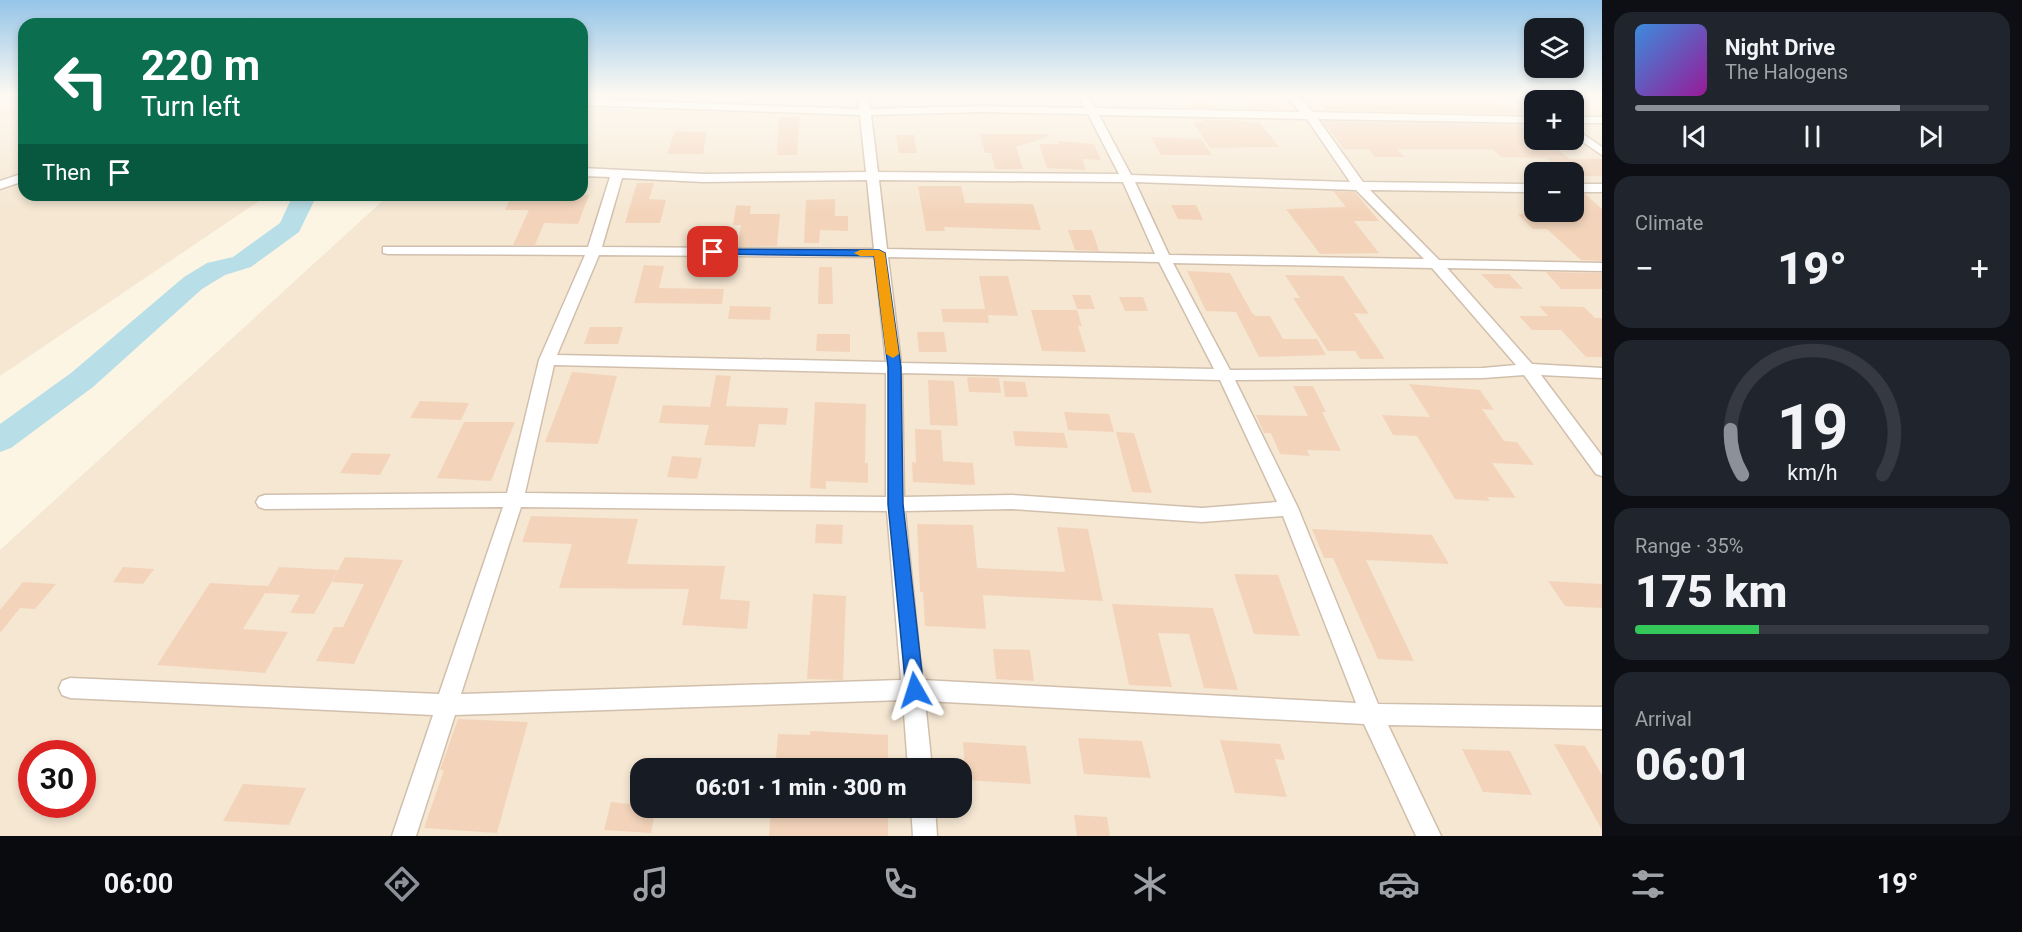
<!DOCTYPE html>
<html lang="en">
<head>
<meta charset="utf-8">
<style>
  :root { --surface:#171b24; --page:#20242c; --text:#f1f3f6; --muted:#9ea1a6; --line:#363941; --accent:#8c9099 }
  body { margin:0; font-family:Roboto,sans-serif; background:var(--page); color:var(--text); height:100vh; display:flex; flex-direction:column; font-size:22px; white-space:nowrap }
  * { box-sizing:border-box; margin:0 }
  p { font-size:20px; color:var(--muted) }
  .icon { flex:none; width:33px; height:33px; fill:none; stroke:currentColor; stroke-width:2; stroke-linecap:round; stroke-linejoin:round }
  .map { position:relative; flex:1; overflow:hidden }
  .details { display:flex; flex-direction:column; gap:12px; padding:12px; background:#0d0f14; width:420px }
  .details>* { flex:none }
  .guide { position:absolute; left:18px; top:18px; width:570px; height:183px; border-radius:18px; box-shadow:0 3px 9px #0003; background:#0b6e4f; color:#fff; overflow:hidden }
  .buttons { position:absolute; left:1524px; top:18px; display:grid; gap:12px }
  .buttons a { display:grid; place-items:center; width:60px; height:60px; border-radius:12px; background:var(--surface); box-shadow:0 3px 9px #0003; font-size:30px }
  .speed { position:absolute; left:18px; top:740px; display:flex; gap:12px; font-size:30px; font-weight:700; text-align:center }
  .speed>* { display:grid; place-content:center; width:78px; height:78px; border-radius:50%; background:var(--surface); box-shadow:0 3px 9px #0003; line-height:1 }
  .speed .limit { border:9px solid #d22; background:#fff; color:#111 }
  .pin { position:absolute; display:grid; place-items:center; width:51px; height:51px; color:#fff; margin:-26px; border-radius:12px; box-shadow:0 3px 9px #0006 }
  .me { position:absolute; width:66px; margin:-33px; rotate:354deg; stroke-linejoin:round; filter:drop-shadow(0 0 4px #0008) }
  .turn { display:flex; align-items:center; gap:21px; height:126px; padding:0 24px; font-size:27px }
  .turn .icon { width:78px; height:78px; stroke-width:2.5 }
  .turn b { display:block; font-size:42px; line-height:51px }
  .then { display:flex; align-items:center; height:57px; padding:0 24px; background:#0003; gap:12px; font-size:22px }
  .big { font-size:45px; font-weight:800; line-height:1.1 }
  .details .tile { flex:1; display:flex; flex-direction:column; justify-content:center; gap:9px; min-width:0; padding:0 21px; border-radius:18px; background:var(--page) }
  .details .dial { align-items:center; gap:0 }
  .dial svg { height:156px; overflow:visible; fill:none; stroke:var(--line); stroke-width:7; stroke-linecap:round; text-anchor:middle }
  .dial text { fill:var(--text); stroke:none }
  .song { display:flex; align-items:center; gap:18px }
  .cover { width:72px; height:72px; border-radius:9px; background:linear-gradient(135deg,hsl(210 70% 55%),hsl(300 70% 35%)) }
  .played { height:6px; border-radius:3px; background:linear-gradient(90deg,var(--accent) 75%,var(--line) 75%) }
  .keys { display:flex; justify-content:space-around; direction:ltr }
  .heat { display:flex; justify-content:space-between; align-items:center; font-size:33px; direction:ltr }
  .charge { height:9px; border-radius:4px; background:linear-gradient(90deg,#34c759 35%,var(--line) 0) }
  .trip { position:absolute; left:630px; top:758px; width:342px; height:60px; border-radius:18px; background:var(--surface); box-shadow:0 3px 9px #0003; font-weight:800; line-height:60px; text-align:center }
  .dock { display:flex; height:96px; justify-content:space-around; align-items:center; background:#090b0e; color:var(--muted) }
  .dock .icon { width:42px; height:42px }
  .dock .active { color:var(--accent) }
  .dock b { font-size:27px; color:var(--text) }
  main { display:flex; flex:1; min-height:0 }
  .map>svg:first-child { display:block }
  .residential { fill:#f5e7d2; fill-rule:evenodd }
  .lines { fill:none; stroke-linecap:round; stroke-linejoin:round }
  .river { fill:#b8dee7; fill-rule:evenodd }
  .building { fill:#f3d4bb }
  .street-casing { stroke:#d1bfad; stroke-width:3 }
  .street { fill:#fff; fill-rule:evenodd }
  .route { fill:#1a73e8; stroke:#114b97; stroke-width:1.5 }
  .slow { fill:#f59e0b }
</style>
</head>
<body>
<main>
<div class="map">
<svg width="1602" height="836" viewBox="0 0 1602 836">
  <rect width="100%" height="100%" fill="#fdf5e4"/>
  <path class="residential" d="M0,95H24V195H268L0,376Z
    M582,95H1602V836H0V550L389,195H582ZM1534,100H1574V140H1534ZM1534,172H1574V212H1534ZM32,753H82V804H32ZM640,768H962V807H640Z"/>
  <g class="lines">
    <path class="river" d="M293,195H317L299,232L251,267L225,275L202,289L93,387L11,448L0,452V424L71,373L184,277L207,263L233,257L280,223Z"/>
  </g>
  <path class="building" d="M1241,95H1271L1282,109H1252Z
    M1312,95L1487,97L1497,105H1508L1519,114L1325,110Z
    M1188,99H1206L1213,108H1194Z
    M779,117H800L797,155H777Z
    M1202,119L1259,122L1279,147L1210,148L1193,122H1203Z
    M1322,121L1533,125L1534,140H1546L1570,159H1602V176H1574V172H1564L1546,158L1501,157L1492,149H1397L1405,157H1375L1368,149H1344Z
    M675,131L707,132L703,154H667Z
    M980,134H1047L1048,137L1016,147L1023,169H995L991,153H985Z
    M896,135H914L917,153H899Z
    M1151,137L1201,139L1212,155H1161Z
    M1057,141L1094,144L1101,160L1082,159L1086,170L1047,168L1039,144H1059Z
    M637,183H654L649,199L666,200L660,223H625Z
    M918,186H961L965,203L1033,204L1041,230L944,227L945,231H926Z
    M1333,191L1355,192L1379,221H1354L1379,253L1320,254L1286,209L1346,207Z
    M1574,194H1585L1602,209V261L1581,260L1547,229H1533L1518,214H1526L1523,212H1574Z
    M564,195H589L578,224L544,223L535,245H513L529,210H505L511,197Z
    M835,199V216H848V231L820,230L819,243H804L806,200Z
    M736,205L751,206L750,214H780L777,246H738L741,225H733Z
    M1171,205H1196L1203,220L1178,219Z
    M1068,230H1092L1099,251L1075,250Z
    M644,265L664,266L659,288L724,289L722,304L634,303Z
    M819,267H832L833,304H818Z
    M1187,271L1230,273L1252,313L1256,316H1270L1283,339H1317L1326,355L1259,357L1236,312L1206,311Z
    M1546,272L1602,273V289H1561Z
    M1481,274H1509L1523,289L1495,288Z
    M1285,275L1343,276L1369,314L1354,313L1385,359H1360L1355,351H1328L1293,298H1300Z
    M979,276H1008L1018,316L988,315L989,323L943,322L941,309H985Z
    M1072,295H1090L1095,309H1077Z
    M1119,297H1143L1148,311H1125Z
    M730,306L771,307L770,320L728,319Z
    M1539,306L1584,307L1595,318H1602V357H1586L1561,330H1532L1519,316H1548Z
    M1031,310H1077L1082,326H1078L1086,352L1042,351Z
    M590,327H623L618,344H584Z
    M917,332H944L947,352H919Z
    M817,334H850V352L816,351Z
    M572,372L617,376L598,444L545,442Z
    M716,375L731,376L726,406L788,408L786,425L759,424L755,447L704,445L709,425L659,423L663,405L710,407Z
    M967,377L999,378L1001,393L969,392Z
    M928,380L954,381L958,426L930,425Z
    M1003,381L1025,382L1028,397H1005Z
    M1409,384L1480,390L1494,410L1482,409L1504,441L1517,442L1534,465L1492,463L1516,498L1487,497L1490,501L1455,499L1417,436L1393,435L1382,415L1430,417Z
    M1293,386H1313L1326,412H1322L1341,451L1307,450L1310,456L1280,454L1271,433H1264L1256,415L1308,416Z
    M420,401L469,403L461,420L410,418Z
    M815,402L866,404L865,463H868V483L826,481V489L810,488Z
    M1064,412L1109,414L1114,432L1068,430Z
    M464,422H515L491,481L437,478Z
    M915,429L941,430L943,461L973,463L975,485L913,482L912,462L916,463Z
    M1013,431L1064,433L1068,448L1015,446Z
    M1116,432L1134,433L1152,493L1132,492Z
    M352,453L391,454L380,475L340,473Z
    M672,456L702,458L697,479L667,477Z
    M531,516L638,519L627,564L725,566L720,599L750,601L747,629L682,625L689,589L559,588L572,544L522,542Z
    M816,524L843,525L842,544L815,543Z
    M917,524L973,525L977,568L1065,572L1057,527L1088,529L1103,601L983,595L986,629L925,626L923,592H920Z
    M1312,529L1432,535L1449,564L1366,560L1414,661L1378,659L1333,558H1324Z
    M345,557L403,560L354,664L316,661L334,627H343L364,584L332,582Z
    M123,567L154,569L143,584L113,582Z
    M279,567L338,570L314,614L290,613L300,595L265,593L243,629L288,632L265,673L157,665L210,583L268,586Z
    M1234,574L1278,575L1300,636L1254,634Z
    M1548,581L1602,584V608L1565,606Z
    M23,582L56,584L35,609L20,608L0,633V610Z
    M813,594L846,596L843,680L807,679Z
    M1112,604L1213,608L1238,690L1204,688L1189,634L1158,633L1172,687L1129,685Z
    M993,649L1030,650L1034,681L996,679Z
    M458,719L528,722L497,833L424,828L444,770H440Z
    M810,731L888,735V768H775L778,734L810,735Z
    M1078,738L1142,741L1151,778L1084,774Z
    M1220,740L1280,744L1285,760L1275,759L1287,797L1235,793Z
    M963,742L1026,746L1031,784L966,780Z
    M1554,744L1585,746L1602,775V830Z
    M1462,749L1510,751L1532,795L1483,792Z
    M243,784L306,788L289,825L223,821Z
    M611,802L656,807L651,833L604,830Z
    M771,807H888V836H769Z
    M1074,815L1107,817L1110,836H1077Z"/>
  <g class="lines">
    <g class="street-casing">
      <path id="street" d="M858,95H868L870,109L981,106L1085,108L1078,95H1088L1095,108L1300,112L1285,95H1296L1313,112L1534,117V123L1318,119L1363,182L1534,184V192L1370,190L1439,260L1602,263V271L1447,268L1532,364L1602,368V378L1541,375L1602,456V476L1596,474L1524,375L1483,378L1235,380L1298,508L1378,704L1602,707V729L1388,725L1441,836H1416L1364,724L925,701L932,768H908L903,700L455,715L416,836H392L433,715L70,698L62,695L59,688L62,681L70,678L439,694L503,507L265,509L259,507L256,502L259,497L265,495L507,493L539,360L585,255L388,254L383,253V247H588L610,177L582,176V168L704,174L866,172L860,115L582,105V99L859,109ZM981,112L1088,114L1119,174L878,172L871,115ZM1099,115L1307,119L1350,182L1131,175ZM622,178L704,182L867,180L874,249L602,247ZM879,180L1123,182L1155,254L887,249ZM1135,182L1356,190L1424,259L1169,255ZM599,255L875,257L886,362L557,355ZM888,257L1159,262L1214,369L901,363ZM1173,263L1432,268L1516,365L1483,368L1230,370ZM554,365L886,373V497L525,493ZM902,373L1220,380L1277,502L1202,508L1012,495L904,497ZM521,507L887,511L901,680L461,694ZM1012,509L1202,522L1283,516L1356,703L922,680L905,511Z
        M1521,95H1533L1538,100H1534V105Z
        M1574,117H1602V123H1574Z
        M1574,128L1602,147V155L1574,136Z
        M24,173V181L0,189V181Z
        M1574,184H1602V192H1574Z
        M911,807H935L937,836H913Z"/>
    </g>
    <use href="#street" class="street"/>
  </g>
  <linearGradient id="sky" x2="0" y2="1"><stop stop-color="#95c5e8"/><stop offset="0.45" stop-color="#fefaf3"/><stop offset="1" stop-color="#fefaf3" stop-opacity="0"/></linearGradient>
  <rect width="1602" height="212" fill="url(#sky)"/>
  <path class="route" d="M713,249L879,250L885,253L901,367L903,504L924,690L921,696L915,698L908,696L906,690L888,504V367L874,256L709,254V250Z"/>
  <path class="slow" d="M879,250L885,253L899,354L893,358L886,354L874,256H860L854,253L860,250Z"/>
</svg>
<div class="buttons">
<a><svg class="icon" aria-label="layers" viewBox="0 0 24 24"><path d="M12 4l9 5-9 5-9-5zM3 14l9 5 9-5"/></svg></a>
<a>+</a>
<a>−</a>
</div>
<div class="speed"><div class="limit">30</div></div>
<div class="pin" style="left:713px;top:252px;background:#d93025"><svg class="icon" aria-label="arrive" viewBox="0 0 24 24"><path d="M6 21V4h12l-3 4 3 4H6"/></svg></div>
<svg class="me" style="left:915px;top:690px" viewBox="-20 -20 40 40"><path d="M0-17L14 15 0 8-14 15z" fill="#1a73e8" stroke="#fff" stroke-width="4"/></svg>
<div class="trip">06:01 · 1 min · 300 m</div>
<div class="guide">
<div class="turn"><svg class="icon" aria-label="left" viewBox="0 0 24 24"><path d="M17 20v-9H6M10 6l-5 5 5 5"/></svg><div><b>220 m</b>Turn left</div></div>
<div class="then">Then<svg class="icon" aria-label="arrive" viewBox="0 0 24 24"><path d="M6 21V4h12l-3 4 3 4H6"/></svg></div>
</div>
</div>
<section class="details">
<div class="tile">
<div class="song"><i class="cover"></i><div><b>Night Drive</b><p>The Halogens</p></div></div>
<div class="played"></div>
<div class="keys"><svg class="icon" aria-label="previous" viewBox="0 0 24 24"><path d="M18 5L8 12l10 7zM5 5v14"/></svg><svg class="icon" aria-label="pause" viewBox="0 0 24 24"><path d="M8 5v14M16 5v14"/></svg><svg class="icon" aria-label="next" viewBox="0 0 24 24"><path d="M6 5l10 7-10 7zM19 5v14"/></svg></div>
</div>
<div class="tile"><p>Climate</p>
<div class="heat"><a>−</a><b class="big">19°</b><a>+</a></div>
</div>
<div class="tile dial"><svg viewBox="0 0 100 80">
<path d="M14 69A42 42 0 1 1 86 69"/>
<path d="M14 69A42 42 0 0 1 8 46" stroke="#8c9099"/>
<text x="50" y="56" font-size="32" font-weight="700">19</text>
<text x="50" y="72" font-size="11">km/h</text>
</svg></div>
<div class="tile"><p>Range · 35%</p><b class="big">175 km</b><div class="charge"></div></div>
<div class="tile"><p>Arrival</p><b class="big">06:01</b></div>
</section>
</main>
<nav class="dock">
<b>06:00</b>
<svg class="icon active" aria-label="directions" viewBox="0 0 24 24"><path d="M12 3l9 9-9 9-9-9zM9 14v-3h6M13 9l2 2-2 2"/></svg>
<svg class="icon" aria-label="music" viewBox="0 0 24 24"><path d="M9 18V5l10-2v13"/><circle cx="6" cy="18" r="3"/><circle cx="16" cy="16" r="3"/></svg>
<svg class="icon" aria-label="phone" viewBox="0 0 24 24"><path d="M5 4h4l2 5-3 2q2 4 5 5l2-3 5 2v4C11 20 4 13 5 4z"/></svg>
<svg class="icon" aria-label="climate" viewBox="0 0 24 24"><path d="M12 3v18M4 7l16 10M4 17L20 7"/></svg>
<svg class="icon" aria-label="car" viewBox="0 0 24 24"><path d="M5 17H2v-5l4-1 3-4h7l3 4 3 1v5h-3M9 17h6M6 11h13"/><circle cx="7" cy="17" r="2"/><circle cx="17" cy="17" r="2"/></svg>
<svg class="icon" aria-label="filters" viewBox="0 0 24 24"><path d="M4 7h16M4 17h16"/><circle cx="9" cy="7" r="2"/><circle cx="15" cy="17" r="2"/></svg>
<b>19°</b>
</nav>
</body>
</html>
